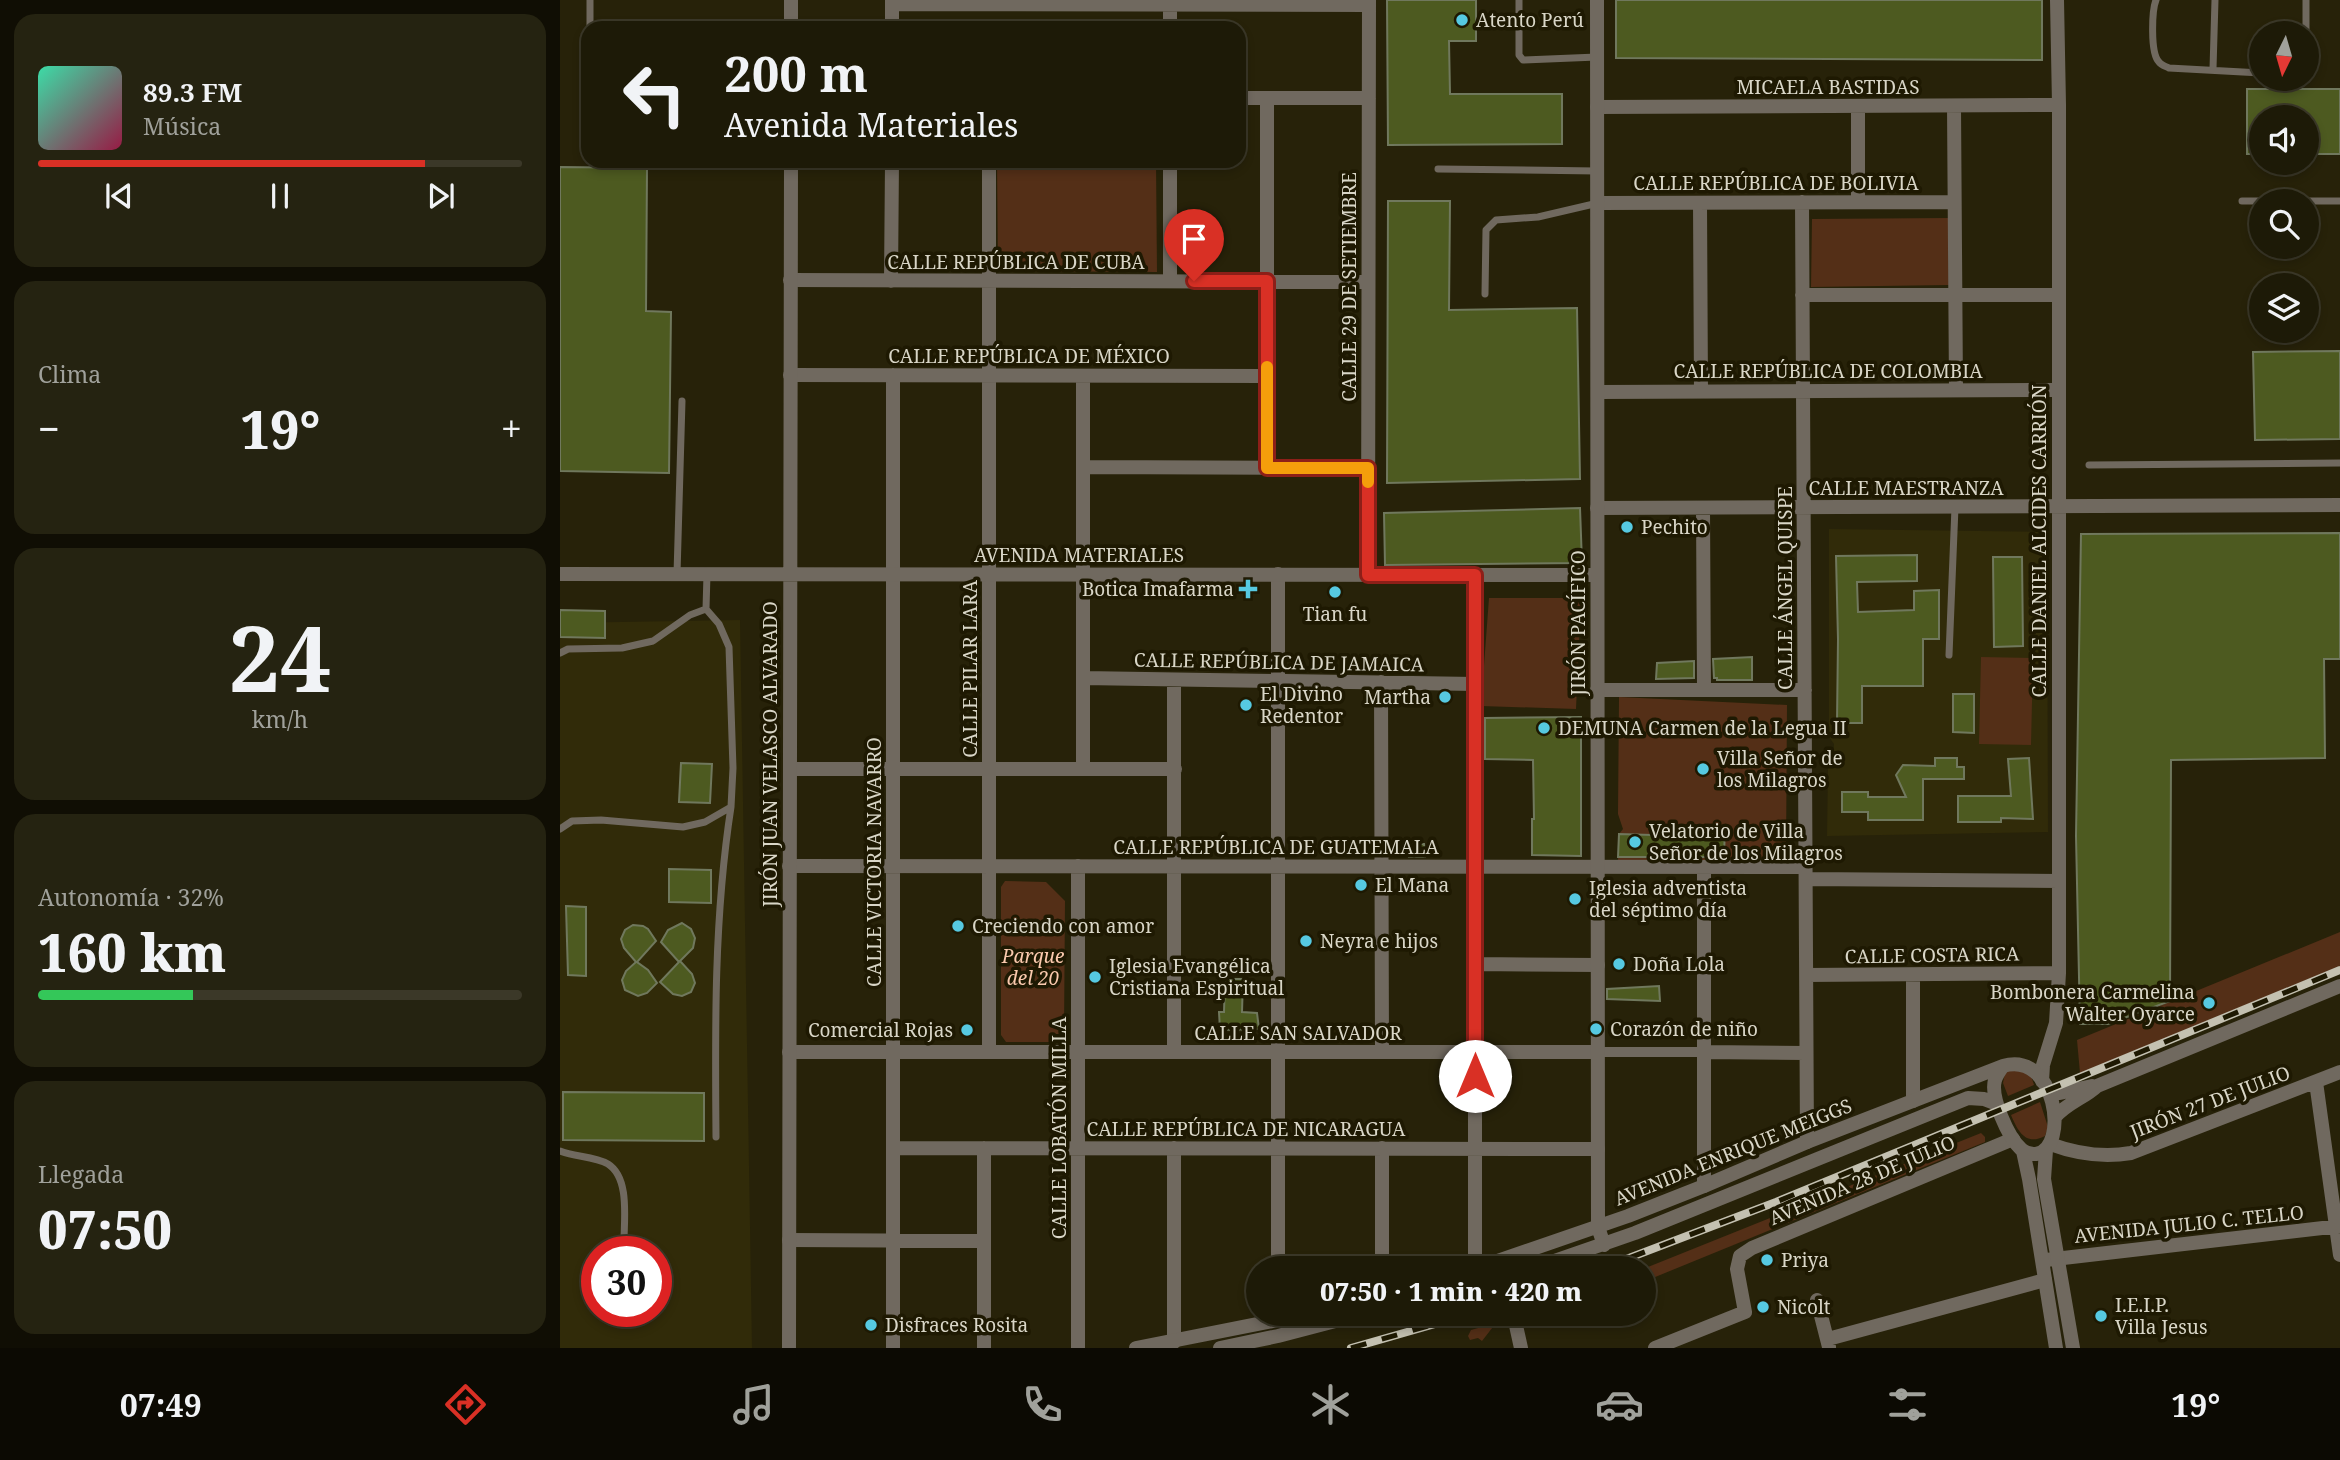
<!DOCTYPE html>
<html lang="es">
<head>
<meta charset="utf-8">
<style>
  :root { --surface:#1d1a07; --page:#252311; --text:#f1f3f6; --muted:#a0a19b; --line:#3b3828; --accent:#d93025 }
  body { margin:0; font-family:"Noto Serif",serif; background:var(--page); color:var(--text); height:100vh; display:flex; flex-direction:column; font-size:26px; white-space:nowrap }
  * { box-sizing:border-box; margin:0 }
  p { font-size:23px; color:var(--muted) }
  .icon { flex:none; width:38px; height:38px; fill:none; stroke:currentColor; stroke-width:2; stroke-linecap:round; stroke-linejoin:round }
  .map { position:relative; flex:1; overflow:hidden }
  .side { display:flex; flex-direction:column; gap:14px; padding:14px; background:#100e04; width:560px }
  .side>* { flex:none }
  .top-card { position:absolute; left:21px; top:21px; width:665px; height:147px; border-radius:21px; box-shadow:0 4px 10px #0003,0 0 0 2px var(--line); background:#1d1a07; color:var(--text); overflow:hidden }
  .needle { width:46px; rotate:185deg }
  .fabs { position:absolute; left:1689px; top:21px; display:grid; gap:14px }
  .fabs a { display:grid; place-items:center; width:70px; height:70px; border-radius:50%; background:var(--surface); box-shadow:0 4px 10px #0003,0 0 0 2px var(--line); font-size:35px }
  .speed { position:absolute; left:21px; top:1236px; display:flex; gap:14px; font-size:35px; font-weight:700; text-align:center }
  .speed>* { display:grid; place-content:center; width:91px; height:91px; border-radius:50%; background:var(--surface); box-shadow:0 4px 10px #0003,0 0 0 2px var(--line); line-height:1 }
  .speed .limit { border:10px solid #d22; background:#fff; color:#111 }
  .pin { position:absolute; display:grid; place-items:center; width:60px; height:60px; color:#fff; margin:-72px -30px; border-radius:50% 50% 50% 0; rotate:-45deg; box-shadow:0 0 7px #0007 }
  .pin .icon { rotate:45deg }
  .me { position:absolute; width:77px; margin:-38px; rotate:0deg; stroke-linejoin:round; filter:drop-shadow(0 0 5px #0008) }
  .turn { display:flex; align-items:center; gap:24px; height:147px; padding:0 28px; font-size:32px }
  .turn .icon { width:91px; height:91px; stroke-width:2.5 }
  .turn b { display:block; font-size:49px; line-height:60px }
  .big { font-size:52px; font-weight:800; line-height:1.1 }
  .side .tile { flex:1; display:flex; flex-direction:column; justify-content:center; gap:10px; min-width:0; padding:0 24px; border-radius:21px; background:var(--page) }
  .side .dial { align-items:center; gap:0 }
  .dial b { font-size:91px; line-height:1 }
  .song { display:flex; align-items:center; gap:21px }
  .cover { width:84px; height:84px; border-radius:10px; background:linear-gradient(135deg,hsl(160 70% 55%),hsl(340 70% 35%)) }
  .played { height:7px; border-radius:4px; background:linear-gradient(90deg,var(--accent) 80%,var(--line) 80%) }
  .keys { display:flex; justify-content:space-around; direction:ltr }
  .heat { display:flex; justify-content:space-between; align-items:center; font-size:38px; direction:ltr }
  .charge { height:10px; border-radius:5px; background:linear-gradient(90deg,#34c759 32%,var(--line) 0) }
  .trip { position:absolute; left:686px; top:1256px; width:410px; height:70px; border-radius:35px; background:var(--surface); box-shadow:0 4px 10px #0003,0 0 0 2px var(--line); font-weight:800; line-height:70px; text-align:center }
  .dock { display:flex; height:112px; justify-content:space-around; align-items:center; background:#0c0a03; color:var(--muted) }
  .dock .icon { width:49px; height:49px }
  .dock .active { color:var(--accent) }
  .dock b { font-size:32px; color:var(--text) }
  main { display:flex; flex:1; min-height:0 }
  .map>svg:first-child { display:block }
  .built { fill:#312b09; fill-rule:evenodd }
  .green { fill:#542f17 }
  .building { fill:#4d5a20; stroke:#70785d; stroke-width:2 }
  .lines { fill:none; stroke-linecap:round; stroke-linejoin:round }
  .service { stroke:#70695f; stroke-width:7 }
  .pedestrian { stroke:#70695f; stroke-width:10 }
  .minor { stroke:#70695f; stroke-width:14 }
  .tertiary { stroke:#70695f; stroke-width:14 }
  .rail-casing { stroke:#c4c1b1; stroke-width:8 }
  .rail { stroke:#1e1902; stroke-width:5; stroke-dasharray:16; stroke-linecap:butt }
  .route-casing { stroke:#8d1f18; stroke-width:18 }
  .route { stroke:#d93025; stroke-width:12 }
  .slow { stroke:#f59e0b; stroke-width:12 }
  .poi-dot { fill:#56c9e1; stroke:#1e1902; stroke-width:2.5 }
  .labels { text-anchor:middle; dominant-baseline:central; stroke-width:7; stroke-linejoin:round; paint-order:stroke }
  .poi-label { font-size:19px; fill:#d9d6c7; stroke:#1e1902; text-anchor:start }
  .street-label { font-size:19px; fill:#d9d6c7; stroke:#1e1902 }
  .park-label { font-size:19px; font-style:italic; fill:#fbcaae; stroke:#1e1902 }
</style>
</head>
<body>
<main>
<section class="side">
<div class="tile">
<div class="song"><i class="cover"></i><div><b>89.3 FM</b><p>Música</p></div></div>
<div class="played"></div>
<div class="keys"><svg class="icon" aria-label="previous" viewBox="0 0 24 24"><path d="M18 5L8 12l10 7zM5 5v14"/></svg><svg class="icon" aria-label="pause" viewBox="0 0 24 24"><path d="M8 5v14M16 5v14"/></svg><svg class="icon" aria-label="next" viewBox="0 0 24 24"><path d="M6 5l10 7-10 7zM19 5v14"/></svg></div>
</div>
<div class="tile"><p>Clima</p>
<div class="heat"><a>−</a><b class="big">19°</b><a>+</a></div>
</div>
<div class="tile dial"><b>24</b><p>km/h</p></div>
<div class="tile"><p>Autonomía · 32%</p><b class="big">160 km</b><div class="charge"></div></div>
<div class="tile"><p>Llegada</p><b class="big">07:50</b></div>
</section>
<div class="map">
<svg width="1780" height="1348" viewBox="0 0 1780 1348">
  <rect width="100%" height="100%" fill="#272209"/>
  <path class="built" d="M1269,529L1487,532L1488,832L1267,836L1268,768L1273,762L1274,744L1269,737Z
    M180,620L192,1348H0V623ZM37,1251H96V1311H37Z"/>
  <path class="green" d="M437,161H596L597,272L438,271Z
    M1388,218L1389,285L1251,287L1252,219Z
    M929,598H1021L1016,709L921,706Z
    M1421,657L1473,658L1471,745L1419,744Z
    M1059,697L1227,705L1226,860H1058L1059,834L1063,829L1058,814Z
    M445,881L486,882L505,901L504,1034L498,1042H446L441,1035V887Z
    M1780,932V966L1520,1073L1517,1040Z
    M1451,1069H1469L1474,1085L1448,1096L1443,1083L1445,1073Z
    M1480,1102L1488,1127L1485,1136C1466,1146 1458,1132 1451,1115Z
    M1421,1133L1425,1137V1142L1083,1282V1269Z
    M936,1323L922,1341L918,1338L910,1340L908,1336L911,1330Z"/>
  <path class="building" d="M827,0H916V41H889L890,94H1002V144L828,145Z
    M1056,0H1482V60L1056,58Z
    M1687,89H1780V154H1746V117H1701V154H1687Z
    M0,167L87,168L86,311L111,312L109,473L0,471Z
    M828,201H890L889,310L1017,308L1020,479L827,483Z
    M1780,351V439L1695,440L1693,352Z
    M1020,508L1022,563L825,565L824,513Z
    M1780,533V659H1764L1765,758L1611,760L1610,1001L1548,1024H1520L1516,836L1521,534Z
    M1357,555V581L1297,582L1298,612L1354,610V591L1379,590V639H1363V686H1302V723H1277L1278,639L1276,556Z
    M1433,557H1462L1463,646L1434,647Z
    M0,610L45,611V638L0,637Z
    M1192,657V680H1157V678H1154L1153,659Z
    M1134,661V678L1096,679L1097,663Z
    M1393,694H1414V733L1393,732Z
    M1021,717V856L972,855V819H974L973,760L925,759V718Z
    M1375,758H1397V767H1404V779H1363V820H1308V812H1282V792H1308V797H1346L1336,775L1343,765L1375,766Z
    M1469,758L1473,819L1441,818V822H1398V796H1451L1448,759Z
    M121,763L152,764L150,803L119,802Z
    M1092,826H1165L1164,857H1058L1059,834L1092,835Z
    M850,844H864L865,857H849Z
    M109,869L151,870V903L109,902Z
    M6,906L26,907V976L8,975Z
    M122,923L131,929L135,938L133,948L120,961L132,974L135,983L131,992L122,996L113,994L100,982L119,962L101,942L108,930Z
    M73,925L83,926L88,929L96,941L77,962L88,970L97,983L87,993L78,996L65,990L62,980L66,971L76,962L64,948L61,939L65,930Z
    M665,979H683L682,1012L697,1013L699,1029L660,1030L659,1012H664Z
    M1099,986L1100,1001L1047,999V989Z
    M3,1092L144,1093V1141L3,1140Z"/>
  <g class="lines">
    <path class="service" d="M959,0V55L963,60L1037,57
      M1596,0C1592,10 1590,53 1599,62C1601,65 1605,66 1609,68L1701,73
      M1746,0V67
      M30,28V0
      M1653,69L1655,0
      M878,169L1037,171
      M1682,201H1780
      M925,294L926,230L936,220L978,217L1038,203
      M1529,465L1780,463
      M117,574L122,401
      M0,653L8,649L62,648L93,641L130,615L146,609
      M1389,655L1395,507
      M0,829L12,821L41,820L123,827L145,822L171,807L173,768L169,647L159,624L146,609L147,574
      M156,1137C155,1027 154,917 171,807
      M0,1151C14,1157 34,1156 48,1164C70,1178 64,1219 64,1242"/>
    <path class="pedestrian" d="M1038,1052H1144"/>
    <path class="minor" d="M332,4L809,5
      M332,28V0
      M610,28V0
      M679,98H809
      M1298,106V202
      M1394,106L1396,390
      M1037,107L1499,105
      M429,161V1052
      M1242,202L1247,1142
      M1038,203L1394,202
      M1140,203L1141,391
      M230,280L808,282
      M331,281L332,161
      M610,281V161
      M1242,295H1498
      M230,375L707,376
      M333,375V1348
      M523,376V769
      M1038,392L1498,390
      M523,467L808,468
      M707,468V98
      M1037,508L1780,505
      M1143,508L1144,690
      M718,574V1269
      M808,575L809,0
      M915,575V1268
      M523,678L915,684
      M614,680V1052
      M821,682L822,1052
      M1037,690H1245
      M230,769H615
      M229,866L1245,867
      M518,866V1348
      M1144,867V1186
      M1246,879L1499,881
      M915,964L1038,965
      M1246,975L1499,973
      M229,1052H1038
      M1144,1052L1246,1053
      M1482,1081L1483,1065L1496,1023L1499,973V105L1497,0
      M1756,1082L1780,1255
      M1353,1101V975
      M1490,1144C1517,1154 1542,1158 1571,1153L1780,1072
      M333,1148L1038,1149
      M424,1148V1348
      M614,1148V1342
      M822,1148V1269
      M229,1240L424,1241
      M1486,1260L1780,1226
      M1257,1300L1269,1347
      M955,1321L961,1348
      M1268,1339L1485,1280
      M1095,1348L1185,1312L1177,1269L1180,1256L1192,1248L1453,1139"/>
    <path class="tertiary" d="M1037,0L1038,1227L1044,1245
      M231,28V0
      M0,574L1037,575
      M1488,1092L1500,1093L1532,1086
      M1495,1117C1507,1103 1524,1098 1537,1086L1780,986
      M1486,1150L1484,1179L1513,1348
      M1463,1151L1469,1179L1496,1348
      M914,1269L1068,1216L1144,1186L1247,1142L1443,1066C1496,1050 1510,1149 1476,1154C1471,1154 1465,1153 1461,1149C1448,1137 1430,1097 1435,1080C1437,1074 1440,1070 1443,1066
      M971,1269L1075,1233L1408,1098L1424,1099L1437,1104
      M229,1348L231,161
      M576,1348L748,1314
      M660,1348L718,1336L802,1314"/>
    <g class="rail-casing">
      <path id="rail" d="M1040,1269L1216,1202L1780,970
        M791,1348L910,1314"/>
    </g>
    <use href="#rail" class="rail"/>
  </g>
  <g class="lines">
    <g class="route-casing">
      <path id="route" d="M634,281H707V468H808V575H915V1076"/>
    </g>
    <use href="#route" class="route"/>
    <path class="slow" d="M707,367V468H808V482"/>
  </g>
  <g class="poi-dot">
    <circle cx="902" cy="20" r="7"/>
    <circle cx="1067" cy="527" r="7"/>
    <path d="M684.5 578.5h7v7h7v7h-7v7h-7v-7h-7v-7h7z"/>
    <circle cx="775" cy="592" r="7"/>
    <circle cx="885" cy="697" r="7"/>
    <circle cx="686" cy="705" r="7"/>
    <circle cx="984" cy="728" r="7"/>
    <circle cx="1143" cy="769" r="7"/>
    <circle cx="1075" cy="842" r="7"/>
    <circle cx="801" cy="885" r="7"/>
    <circle cx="1015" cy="899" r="7"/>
    <circle cx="398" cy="926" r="7"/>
    <circle cx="746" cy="941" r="7"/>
    <circle cx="1059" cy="964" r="7"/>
    <circle cx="535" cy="977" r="7"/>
    <circle cx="1649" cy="1003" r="7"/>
    <circle cx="1036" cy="1029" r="7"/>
    <circle cx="407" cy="1030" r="7"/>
    <circle cx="1207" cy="1260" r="7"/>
    <circle cx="1203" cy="1307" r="7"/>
    <circle cx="1541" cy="1316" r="7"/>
    <circle cx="311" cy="1325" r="7"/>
  </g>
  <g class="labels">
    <g class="poi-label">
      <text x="916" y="20">Atento Perú</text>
      <text x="1081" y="527">Pechito</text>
      <text x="674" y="589" text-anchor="end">Botica Imafarma</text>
      <text x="775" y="614" text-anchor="middle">Tian fu</text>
      <text x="700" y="694">El Divino<tspan x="700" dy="22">Redentor</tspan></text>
      <text x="871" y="697" text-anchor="end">Martha</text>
      <text x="998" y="728">DEMUNA Carmen de la Legua II</text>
      <text x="1157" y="758">Villa Señor de<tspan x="1157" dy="22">los Milagros</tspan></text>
      <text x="1089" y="831">Velatorio de Villa<tspan x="1089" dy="22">Señor de los Milagros</tspan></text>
      <text x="815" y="885">El Mana</text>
      <text x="1029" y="888">Iglesia adventista<tspan x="1029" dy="22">del séptimo día</tspan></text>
      <text x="412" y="926">Creciendo con amor</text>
      <text x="760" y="941">Neyra e hijos</text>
      <text x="1073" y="964">Doña Lola</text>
      <text x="549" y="966">Iglesia Evangélica<tspan x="549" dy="22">Cristiana Espiritual</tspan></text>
      <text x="1635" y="992" text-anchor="end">Bombonera Carmelina<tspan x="1635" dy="22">Walter Oyarce</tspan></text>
      <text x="1050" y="1029">Corazón de niño</text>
      <text x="393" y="1030" text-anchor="end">Comercial Rojas</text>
      <text x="1221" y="1260">Priya</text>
      <text x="1555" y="1305">I.E.I.P.<tspan x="1555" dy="22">Villa Jesus</tspan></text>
      <text x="1217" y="1307">Nicolt</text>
      <text x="325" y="1325">Disfraces Rosita</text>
    </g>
    <g class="street-label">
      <text x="1268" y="87">MICAELA BASTIDAS</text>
      <text x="1216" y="183">CALLE REPÚBLICA DE BOLIVIA</text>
      <text x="456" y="262">CALLE REPÚBLICA DE CUBA</text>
      <text transform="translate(789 287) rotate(-90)">CALLE 29 DE SETIEMBRE</text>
      <text x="469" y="356">CALLE REPÚBLICA DE MÉXICO</text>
      <text x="1268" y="371">CALLE REPÚBLICA DE COLOMBIA</text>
      <text x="1346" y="488">CALLE MAESTRANZA</text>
      <text transform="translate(1479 541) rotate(-90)">CALLE DANIEL ALCIDES CARRIÓN</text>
      <text x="519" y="555">AVENIDA MATERIALES</text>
      <text transform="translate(1225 588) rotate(-90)">CALLE ÁNGEL QUISPE</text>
      <text transform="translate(1018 623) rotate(-90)">JIRÓN PACÍFICO</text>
      <text transform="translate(719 662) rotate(1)">CALLE REPÚBLICA DE JAMAICA</text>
      <text transform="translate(410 669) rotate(-90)">CALLE PILAR LARA</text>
      <text transform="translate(210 754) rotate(-90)">JIRÓN JUAN VELASCO ALVARADO</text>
      <text x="716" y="847">CALLE REPÚBLICA DE GUATEMALA</text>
      <text transform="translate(314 862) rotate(-90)">CALLE VICTORIA NAVARRO</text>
      <text transform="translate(1372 955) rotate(-1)">CALLE COSTA RICA</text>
      <text x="738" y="1033">CALLE SAN SALVADOR</text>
      <text transform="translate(1650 1102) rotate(-21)">JIRÓN 27 DE JULIO</text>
      <text transform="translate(499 1128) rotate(-90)">CALLE LOBATÓN MILLA</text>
      <text x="686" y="1129">CALLE REPÚBLICA DE NICARAGUA</text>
      <text transform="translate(1173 1152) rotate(-22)">AVENIDA ENRIQUE MEIGGS</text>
      <text transform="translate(1302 1180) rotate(-23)">AVENIDA 28 DE JULIO</text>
      <text transform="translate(1629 1224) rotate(-6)">AVENIDA JULIO C. TELLO</text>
    </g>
    <g class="park-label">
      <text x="473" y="956">Parque<tspan x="473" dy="22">del 20</tspan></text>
    </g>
  </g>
</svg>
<div class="fabs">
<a><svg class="needle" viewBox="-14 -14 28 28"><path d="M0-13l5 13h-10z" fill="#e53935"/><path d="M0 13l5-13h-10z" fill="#a0a19b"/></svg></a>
<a><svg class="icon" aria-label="sound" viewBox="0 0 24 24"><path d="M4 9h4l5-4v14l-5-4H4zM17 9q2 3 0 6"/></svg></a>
<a><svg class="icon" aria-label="search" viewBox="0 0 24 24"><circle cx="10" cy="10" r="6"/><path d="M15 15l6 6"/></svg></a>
<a><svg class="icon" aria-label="layers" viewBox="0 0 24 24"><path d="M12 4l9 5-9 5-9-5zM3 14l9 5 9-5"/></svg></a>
</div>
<div class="speed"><div class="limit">30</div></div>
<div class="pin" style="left:634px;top:281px;background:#d93025"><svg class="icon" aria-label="arrive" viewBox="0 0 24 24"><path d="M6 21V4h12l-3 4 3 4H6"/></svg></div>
<svg class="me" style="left:915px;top:1076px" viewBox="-20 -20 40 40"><circle r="19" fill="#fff"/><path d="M0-13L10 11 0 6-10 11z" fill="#d93025"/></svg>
<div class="trip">07:50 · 1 min · 420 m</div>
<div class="top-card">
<div class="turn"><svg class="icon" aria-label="left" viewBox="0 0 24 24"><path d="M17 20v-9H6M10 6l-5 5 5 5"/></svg><div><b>200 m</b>Avenida Materiales</div></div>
</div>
</div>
</main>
<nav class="dock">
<b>07:49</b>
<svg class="icon active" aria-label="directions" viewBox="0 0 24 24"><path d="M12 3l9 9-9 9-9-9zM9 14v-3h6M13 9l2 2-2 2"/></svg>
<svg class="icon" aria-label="music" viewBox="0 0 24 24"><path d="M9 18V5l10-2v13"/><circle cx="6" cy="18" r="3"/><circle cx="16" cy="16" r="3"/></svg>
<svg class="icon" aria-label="phone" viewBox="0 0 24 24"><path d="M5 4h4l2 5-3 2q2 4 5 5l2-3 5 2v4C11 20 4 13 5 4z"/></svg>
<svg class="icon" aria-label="climate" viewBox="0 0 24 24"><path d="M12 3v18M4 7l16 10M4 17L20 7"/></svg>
<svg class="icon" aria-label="car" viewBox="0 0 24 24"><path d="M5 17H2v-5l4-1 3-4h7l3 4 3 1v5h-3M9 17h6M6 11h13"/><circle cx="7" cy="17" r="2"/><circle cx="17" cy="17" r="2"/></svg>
<svg class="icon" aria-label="filters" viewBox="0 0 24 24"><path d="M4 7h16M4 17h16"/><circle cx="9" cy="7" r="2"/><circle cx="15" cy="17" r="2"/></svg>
<b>19°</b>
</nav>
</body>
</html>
